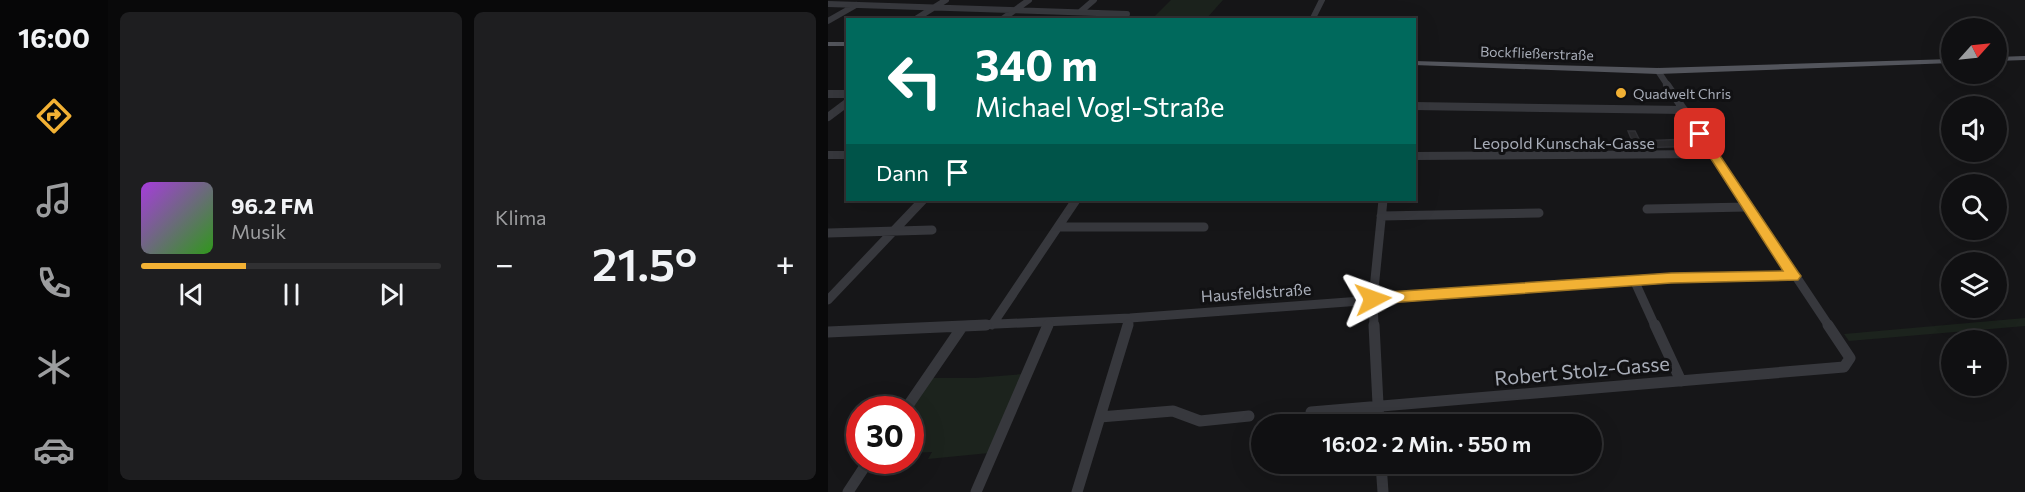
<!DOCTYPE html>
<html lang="de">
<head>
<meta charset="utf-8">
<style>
  :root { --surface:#101012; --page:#1e1e20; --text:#f1f3f6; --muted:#9c9d9f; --line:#303032; --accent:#f2b134 }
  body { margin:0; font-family:Commissioner,sans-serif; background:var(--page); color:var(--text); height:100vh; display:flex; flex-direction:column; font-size:22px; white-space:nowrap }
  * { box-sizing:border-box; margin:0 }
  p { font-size:20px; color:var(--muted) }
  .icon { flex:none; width:33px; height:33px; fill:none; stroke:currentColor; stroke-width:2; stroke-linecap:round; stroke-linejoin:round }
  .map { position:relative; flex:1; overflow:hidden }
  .drawer { display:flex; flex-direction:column; gap:12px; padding:12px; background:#09090a; width:720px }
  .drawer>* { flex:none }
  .top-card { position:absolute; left:18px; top:18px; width:570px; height:183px; border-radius:0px; box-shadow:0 6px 24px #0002,0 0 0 2px var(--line); background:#00695c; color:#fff; overflow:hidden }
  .needle { width:39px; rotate:63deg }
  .buttons { position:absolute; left:1113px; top:18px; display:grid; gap:12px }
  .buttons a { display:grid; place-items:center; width:66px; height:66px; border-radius:50%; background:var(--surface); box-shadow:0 6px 24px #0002,0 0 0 2px var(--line); font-size:30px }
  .speed { position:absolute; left:18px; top:396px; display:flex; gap:12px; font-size:30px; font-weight:700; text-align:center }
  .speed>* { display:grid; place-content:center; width:78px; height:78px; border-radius:50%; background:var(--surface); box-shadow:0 6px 24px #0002,0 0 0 2px var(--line); line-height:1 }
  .speed .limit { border:9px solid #d22; background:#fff; color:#111 }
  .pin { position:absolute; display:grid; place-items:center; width:51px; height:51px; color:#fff; margin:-26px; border-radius:12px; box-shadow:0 3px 9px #0006 }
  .me { position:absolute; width:66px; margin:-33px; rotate:86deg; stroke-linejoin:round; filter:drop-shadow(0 0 4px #0008) }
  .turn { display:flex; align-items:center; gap:21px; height:126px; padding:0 30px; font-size:27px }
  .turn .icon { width:78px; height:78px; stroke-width:2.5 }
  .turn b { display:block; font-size:42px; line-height:51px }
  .then { display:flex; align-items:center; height:57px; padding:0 30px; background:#0003; gap:12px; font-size:22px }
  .big { font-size:45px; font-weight:600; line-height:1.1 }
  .drawer .card { flex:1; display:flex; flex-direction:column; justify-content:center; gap:9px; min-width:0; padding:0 21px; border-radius:9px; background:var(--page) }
  .song { display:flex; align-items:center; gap:18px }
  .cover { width:72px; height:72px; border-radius:9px; background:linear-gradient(135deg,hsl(280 70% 55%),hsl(110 70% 35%)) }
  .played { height:6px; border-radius:3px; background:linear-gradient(90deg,var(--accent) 35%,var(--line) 35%) }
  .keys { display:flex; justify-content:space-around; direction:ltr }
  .heat { display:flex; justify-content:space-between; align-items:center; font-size:33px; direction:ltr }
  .drawer .tiles { flex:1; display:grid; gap:12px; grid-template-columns:repeat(2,1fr) }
  .trip { position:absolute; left:423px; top:414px; width:351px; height:60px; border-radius:30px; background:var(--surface); box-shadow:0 6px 24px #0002,0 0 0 2px var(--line); font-weight:600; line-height:60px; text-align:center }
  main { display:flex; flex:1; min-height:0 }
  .menu { display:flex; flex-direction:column; width:108px; justify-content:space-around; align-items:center; background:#060607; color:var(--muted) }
  .menu .icon { width:42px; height:42px }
  .menu .on { color:var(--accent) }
  .menu b { font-size:27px; color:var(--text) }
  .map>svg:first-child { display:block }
  .green { fill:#1c231d }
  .building { fill:#29292c; stroke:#303034; stroke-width:1.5 }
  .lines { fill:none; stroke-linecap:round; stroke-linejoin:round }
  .minor-far3 { stroke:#37383d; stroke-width:6 }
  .minor-far2 { stroke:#37383d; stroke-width:8 }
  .minor-far1 { stroke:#37383d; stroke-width:9 }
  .minor { stroke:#37383d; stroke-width:11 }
  .major { fill:#53555c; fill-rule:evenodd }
  .route { fill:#f2b134; stroke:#9d7322; stroke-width:1.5 }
  .poi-dot { fill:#f2b134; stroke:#111113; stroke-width:2 }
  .labels { text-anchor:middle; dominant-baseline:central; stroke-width:6; stroke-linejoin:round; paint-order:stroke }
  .far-street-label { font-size:14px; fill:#a8adb8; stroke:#111113 }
  .far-poi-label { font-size:14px; fill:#a8adb8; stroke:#111113; text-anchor:start }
  .street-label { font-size:16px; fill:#a8adb8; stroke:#111113 }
  .near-street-label { font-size:20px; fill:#a8adb8; stroke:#111113 }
</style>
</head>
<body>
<main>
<nav class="menu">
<b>16:00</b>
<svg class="icon on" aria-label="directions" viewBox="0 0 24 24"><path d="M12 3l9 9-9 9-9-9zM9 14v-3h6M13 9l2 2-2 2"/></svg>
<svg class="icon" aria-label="music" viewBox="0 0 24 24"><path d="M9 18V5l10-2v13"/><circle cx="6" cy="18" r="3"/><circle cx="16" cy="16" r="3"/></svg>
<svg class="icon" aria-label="phone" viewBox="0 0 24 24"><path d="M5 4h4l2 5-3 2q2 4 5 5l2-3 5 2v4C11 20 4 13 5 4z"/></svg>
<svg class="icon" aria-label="climate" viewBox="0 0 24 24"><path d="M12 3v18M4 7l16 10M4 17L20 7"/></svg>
<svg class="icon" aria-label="car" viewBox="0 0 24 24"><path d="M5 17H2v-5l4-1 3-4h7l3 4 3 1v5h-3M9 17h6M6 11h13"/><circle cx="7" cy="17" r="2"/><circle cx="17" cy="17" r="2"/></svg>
</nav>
<section class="drawer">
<div class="tiles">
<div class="card">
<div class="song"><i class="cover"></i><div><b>96.2 FM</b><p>Musik</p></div></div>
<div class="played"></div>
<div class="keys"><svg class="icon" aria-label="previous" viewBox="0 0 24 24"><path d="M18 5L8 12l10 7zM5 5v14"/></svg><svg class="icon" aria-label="pause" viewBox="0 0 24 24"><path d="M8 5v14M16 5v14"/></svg><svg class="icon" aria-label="next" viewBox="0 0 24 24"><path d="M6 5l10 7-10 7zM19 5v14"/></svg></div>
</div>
<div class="card"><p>Klima</p>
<div class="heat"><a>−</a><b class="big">21.5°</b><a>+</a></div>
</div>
</div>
</section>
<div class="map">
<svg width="1197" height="492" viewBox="0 0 1197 492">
  <rect width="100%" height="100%" fill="#161618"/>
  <path class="green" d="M343,0H395L378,19H324Z
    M1197,318V326L1021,341L1016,334Z
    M195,374L161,453L100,459L104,452L83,453L82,410L103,378H147Z"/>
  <path class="building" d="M800,131H807L812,141L860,139L867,140L873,146L807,148Z"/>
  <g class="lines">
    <path class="minor-far3" d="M0,4L299,14
      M252,12L266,0
      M86,20L118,0
      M173,20L201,0
      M484,20L494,0
      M0,21L28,5
      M830,71L840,86"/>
    <path class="minor-far2" d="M839,85L912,193
      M0,94H20
      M586,106L856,110
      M0,117L20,102
      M0,155H20
      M586,156L886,154"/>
    <path class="minor-far1" d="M911,191L1001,326
      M819,209L919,207
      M553,216L711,213
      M230,227H376
      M0,233L104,230
      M806,280L827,326
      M0,300L95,200
      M164,325L248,200
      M126,326L302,318L843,278L965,276
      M220,326L221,323
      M300,326L302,318
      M546,326L545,299L555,200"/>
    <path class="minor" d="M546,325L551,424
      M827,325L853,381
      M0,332L158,325
      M77,410L134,327
      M483,412L1016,367L1022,358L1000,325
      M272,417L345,411L372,421L421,416
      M553,464L555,492
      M20,492L41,460
      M148,492L220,325
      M249,492L300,325"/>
    <path class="major" d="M0,42H20V46H0Z
      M1197,56V60L1168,61V57Z
      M1124,59V63L830,74L586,65V61L830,68Z"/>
  </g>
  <path class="route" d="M872,131L876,132L970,272L973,276L970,280L843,283L545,304L540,302L538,299L540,295L545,293L843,273L955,271L867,134Z"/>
  <circle class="poi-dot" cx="793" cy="93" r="6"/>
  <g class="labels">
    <g class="far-street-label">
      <text transform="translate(709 53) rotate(2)">Bockfließerstraße</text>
    </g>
    <g class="far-poi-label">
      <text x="805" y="93">Quadwelt Chris</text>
    </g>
    <g class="street-label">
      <text x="736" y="142">Leopold Kunschak-Gasse</text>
      <text transform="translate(428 292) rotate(-4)">Hausfeldstraße</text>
    </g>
    <g class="near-street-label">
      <text transform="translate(754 370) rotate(-5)">Robert Stolz-Gasse</text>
    </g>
  </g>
</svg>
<div class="buttons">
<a><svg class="needle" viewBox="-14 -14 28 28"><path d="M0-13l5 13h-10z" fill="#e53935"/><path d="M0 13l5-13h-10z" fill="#9c9d9f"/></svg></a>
<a><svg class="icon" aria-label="sound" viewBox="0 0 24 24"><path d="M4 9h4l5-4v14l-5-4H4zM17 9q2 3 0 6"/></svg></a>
<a><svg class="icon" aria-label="search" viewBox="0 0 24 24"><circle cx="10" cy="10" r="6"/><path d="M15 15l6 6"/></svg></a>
<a><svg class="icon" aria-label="layers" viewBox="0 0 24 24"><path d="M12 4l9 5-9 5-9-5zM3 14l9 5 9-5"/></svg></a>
<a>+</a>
</div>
<div class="speed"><div class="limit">30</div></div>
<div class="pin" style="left:872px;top:134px;background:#d93025"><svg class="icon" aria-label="arrive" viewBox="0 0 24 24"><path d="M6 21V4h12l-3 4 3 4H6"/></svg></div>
<svg class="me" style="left:545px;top:299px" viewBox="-20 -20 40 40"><path d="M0-17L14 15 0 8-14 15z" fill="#f2b134" stroke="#fff" stroke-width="4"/></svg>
<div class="trip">16:02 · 2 Min. · 550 m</div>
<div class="top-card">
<div class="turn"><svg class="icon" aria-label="left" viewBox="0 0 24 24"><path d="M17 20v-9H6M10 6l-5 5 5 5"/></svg><div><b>340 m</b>Michael Vogl-Straße</div></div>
<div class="then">Dann<svg class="icon" aria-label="arrive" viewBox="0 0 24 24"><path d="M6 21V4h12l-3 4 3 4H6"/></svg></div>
</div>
</div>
</main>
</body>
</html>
